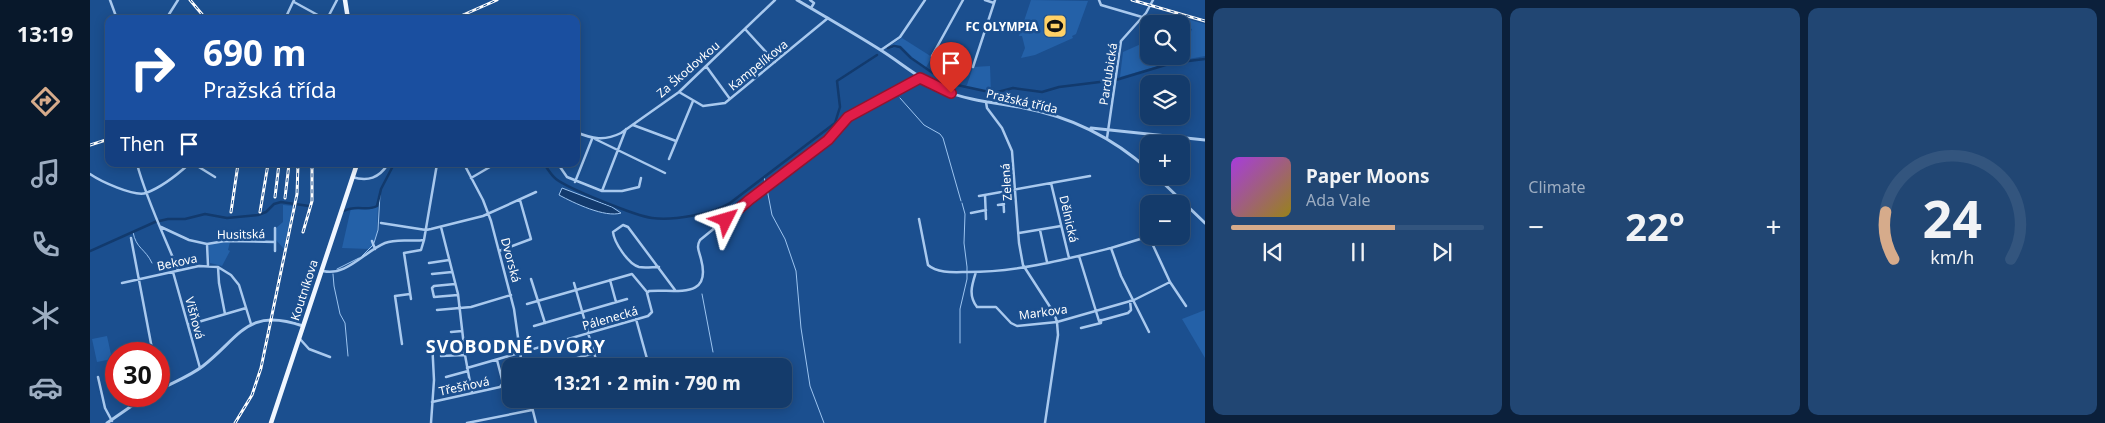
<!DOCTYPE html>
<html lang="en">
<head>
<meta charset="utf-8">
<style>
  :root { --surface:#143b6b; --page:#214673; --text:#f1f3f6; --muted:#9dadc1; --line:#33557e; --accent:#d6ab8b }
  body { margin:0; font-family:"Noto Sans",sans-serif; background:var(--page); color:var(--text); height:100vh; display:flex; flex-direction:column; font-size:19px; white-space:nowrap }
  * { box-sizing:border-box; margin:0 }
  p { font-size:16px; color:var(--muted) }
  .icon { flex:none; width:28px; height:28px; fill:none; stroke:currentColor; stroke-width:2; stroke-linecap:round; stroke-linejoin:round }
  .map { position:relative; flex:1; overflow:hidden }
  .side { display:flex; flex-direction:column; gap:8px; padding:8px; background:#0b203b; width:900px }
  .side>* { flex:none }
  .banner { position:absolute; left:15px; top:15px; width:475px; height:152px; border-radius:10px; box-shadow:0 2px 12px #0003,0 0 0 1px var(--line); background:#1a4fa0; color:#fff; overflow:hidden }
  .controls { position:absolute; left:1050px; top:15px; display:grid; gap:10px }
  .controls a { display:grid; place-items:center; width:50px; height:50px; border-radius:10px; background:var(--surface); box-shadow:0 2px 12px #0003,0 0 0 1px var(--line); font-size:25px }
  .speed { position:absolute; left:15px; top:342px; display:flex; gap:10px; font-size:25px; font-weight:700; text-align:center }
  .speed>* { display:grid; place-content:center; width:65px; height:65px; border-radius:50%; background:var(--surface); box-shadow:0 2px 12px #0003,0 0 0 1px var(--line); line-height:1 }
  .speed .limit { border:8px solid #d22; background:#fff; color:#111 }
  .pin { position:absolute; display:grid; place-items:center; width:42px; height:42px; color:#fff; margin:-51px -21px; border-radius:50% 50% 50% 0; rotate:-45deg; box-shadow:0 0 5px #0007 }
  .pin .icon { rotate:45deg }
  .me { position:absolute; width:55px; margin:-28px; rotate:50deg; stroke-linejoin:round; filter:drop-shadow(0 0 4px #0008) }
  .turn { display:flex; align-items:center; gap:18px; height:105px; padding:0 15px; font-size:22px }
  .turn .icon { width:65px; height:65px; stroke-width:2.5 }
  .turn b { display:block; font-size:35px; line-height:42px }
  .then { display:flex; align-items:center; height:48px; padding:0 15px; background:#0003; gap:10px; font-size:19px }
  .big { font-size:38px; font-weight:700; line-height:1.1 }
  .side .tile { flex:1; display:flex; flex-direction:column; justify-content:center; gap:8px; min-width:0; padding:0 18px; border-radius:10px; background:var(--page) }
  .side .dial { align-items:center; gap:0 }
  .dial svg { height:130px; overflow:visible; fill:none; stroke:var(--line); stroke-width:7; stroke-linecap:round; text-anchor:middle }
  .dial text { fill:var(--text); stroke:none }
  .song { display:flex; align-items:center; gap:15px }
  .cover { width:60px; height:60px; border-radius:8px; background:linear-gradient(135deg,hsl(280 70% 55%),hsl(50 70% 35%)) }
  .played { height:5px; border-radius:2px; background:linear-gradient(90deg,var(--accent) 65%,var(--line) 65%) }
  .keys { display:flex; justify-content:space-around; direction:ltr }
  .heat { display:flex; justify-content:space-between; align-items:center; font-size:28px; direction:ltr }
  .side .tiles { flex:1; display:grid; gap:8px; grid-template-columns:repeat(3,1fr) }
  .trip { position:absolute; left:412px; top:358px; width:290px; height:50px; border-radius:10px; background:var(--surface); box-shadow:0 2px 12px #0003,0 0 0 1px var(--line); font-weight:700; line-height:50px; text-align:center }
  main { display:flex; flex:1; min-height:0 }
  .menu { display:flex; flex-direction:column; width:90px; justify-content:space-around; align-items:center; background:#08182b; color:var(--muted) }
  .menu .icon { width:35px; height:35px }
  .menu .active { color:var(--accent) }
  .menu b { font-size:22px; color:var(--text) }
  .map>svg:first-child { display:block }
  .green { fill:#2461a8 }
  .water { fill:#123a6d; stroke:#9cc4f0 }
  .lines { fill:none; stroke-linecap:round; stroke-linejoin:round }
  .stream { stroke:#9cc4f0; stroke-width:1 }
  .canal { stroke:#123a6d; stroke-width:2.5 }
  .minor { stroke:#a9c9ee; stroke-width:2.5 }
  .tertiary { stroke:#a9c9ee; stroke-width:3 }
  .primary { stroke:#f0f6ff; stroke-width:4.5 }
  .rail-casing { stroke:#fff; stroke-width:3 }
  .rail { stroke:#1b4f8f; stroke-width:1; stroke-dasharray:4; stroke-linecap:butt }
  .route-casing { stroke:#92132f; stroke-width:12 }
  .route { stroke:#e11d48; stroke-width:9 }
  .labels { text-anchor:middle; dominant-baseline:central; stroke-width:5; stroke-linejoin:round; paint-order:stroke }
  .poi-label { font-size:12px; font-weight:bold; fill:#fff; stroke:#1b4f8f; text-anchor:end }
  .street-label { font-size:12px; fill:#fff; stroke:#1b4f8f }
  .district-label { font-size:18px; font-weight:bold; letter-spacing:1px; fill:#fff; stroke:#1b4f8f }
</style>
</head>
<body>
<main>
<nav class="menu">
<b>13:19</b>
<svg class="icon active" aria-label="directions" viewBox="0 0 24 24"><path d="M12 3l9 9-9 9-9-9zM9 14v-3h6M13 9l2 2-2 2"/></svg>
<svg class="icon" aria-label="music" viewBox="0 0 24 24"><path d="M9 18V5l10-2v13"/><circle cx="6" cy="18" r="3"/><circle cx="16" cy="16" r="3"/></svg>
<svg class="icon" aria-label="phone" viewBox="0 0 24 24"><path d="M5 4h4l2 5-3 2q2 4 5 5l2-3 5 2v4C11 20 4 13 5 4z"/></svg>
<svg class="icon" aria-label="climate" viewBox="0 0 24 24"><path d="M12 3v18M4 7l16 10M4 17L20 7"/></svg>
<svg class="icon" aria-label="car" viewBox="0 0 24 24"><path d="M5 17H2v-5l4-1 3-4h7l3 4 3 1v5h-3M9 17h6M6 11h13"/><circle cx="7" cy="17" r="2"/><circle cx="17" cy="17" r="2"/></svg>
</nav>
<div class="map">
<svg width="1115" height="423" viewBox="0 0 1115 423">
  <rect width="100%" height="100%" fill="#1b4f8f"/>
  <path class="green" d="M941,0L998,1L986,34L982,36L983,38L945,55L931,58L935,48L932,36H929Z
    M1079,14L1115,24V56L1082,62L1030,77L1033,52L1051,44L1055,51L1059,50V56H1091V44L1096,45L1102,29L1091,26V24L1075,22Z
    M812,38L842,57L835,69L821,59L809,47L799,49L797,48Z
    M900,66L901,93L874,87L877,85L883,67Z
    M288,203L287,233L282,247L280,249L252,248L261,208C271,207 283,214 288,203Z
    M193,205L203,206L194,249L186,240V228L193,222Z
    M129,242H140L138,250L140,251L132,266L120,263L118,245Z
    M1115,310V358L1092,319Z
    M17,336L22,359L7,362L2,339Z"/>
  <path class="water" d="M472,188L522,207L531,213C515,218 484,203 469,195Z"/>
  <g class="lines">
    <path class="stream" d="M810,98L834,125L850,134L853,138L871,201
      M674,177L676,185
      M677,189L682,215L695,239L706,271L711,328L720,386L734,423
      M43,232C46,249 55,248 62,263
      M284,243L288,230L290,194
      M272,256L283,245
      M247,269L269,258
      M243,274L244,286L250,314L255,323L258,356
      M612,294L623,352
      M870,343V309L877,279V267L874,243L875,214L872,203"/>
    <path class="canal" d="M798,48L804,46L810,47L821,58L850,78L867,85L904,93L923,88L952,92L969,87L1026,80L1082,63L1115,59
      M454,164C458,169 461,175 466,179C479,189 546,216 562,218C583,221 622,214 640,203L745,123L750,107L747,81L787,55
      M254,211C267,204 277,212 287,206L291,189L304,164
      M0,251L65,222L78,219H95L115,214L137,218L168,215L176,212L184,204L191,202L219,206"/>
    <path class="minor" d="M20,0L27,19
      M720,0L724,3L721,8
      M895,0L904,3
      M1009,0L1011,5L1052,17
      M204,2L235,19
      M76,19L88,0
      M195,19L204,0
      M237,19L247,0
      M655,29L685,62
      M791,50L810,37L835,0
      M842,56L873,0
      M616,66L640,99
      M883,67L905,0
      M589,92L613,106L635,103L738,18
      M896,102L897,108L912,128L922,151L929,243L933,265L964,313L967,322L968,335L955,423
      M543,125L586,141
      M486,132C502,139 515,141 531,133L589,92L685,0
      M1017,138L1031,41L1056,13L1063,0
      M505,139L575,173
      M17,153L19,152
      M579,159L603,101
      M47,164C57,201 74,235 88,270
      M104,164L125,177
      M374,164L393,200L401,221L424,309L432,366
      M468,164L477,177L512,191L536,129
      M0,174C10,181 44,197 56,193C72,187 87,175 99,164
      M262,177C278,182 289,178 298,164
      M381,178L405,164
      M485,182L502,139
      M961,183L979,258
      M512,191H532L549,187L551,178
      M913,191L914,212
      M895,195L896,219
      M889,196L1000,176
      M908,205L914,204
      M881,213L896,210
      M829,219L838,265C848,274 866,272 878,272C927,272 973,260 1021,248L1031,276L1059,332
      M291,223L336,230L341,229L393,216L446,192
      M71,227L99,240L117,244L135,241L185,242
      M351,227L368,294L375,355L382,393
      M950,230L957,262
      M929,233L971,226
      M41,238L63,354
      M282,241L285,249
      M117,244L118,265
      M1021,248L1060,236
      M185,251V228
      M409,251L441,239L430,200
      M989,256L1009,321L1038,313L1041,310L1040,301
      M339,263L359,260
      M128,267L129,283L135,314
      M569,267C563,267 554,268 549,267C538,264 524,242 523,232L533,225L538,227L585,290
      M233,271C256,277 275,251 295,243C307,238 322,242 334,240L347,164
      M83,272L110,368
      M886,272C882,285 878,295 887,307H906L921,323L927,326L967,322L1044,300L1080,282L1061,241L1058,238
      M342,274L362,272
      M441,279L455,323
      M520,280L526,302
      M1080,282L1096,306
      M32,283L109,266L128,267L141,275L149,285L161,324
      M484,283L498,332
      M365,284L344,286L342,288L344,297L368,295
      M321,299L314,253L331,250L334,240
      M437,304L542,274L557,292
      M347,310L381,307L421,295
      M546,319L559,366
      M98,325L156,308
      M444,326L537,299
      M991,328L1011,323V320
      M361,332L372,331
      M498,333L508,366
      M210,339L219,349L240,357
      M312,344L305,296L320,294
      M351,356L375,355
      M461,366L504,353
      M377,368L558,316L562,312L557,293L559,291C586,289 622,300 611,259C609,251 606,247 610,240L659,200L738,140L758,117L830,78
      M8,377L15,408L22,421
      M356,377L378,371
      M440,399L446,423
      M342,402L410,387L413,383L407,360
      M341,423L344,380L342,341
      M377,423L442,410"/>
    <path class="tertiary" d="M707,0C734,16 762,32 789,49C810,62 829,79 853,90C878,101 908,103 934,108C982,117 1023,138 1059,170
      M1001,128L1115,140
      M1066,176L1115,223
      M69,390C84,382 100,376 113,366C151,336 157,307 213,326
      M17,423L56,396"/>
    <path class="primary" d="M255,0L258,19
      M181,423L267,164"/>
    <g class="rail-casing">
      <path id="rail" d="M100,0L116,19
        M1042,0L1115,21
        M364,19L407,0
        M0,145L19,139
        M185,197L189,164
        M195,198L199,164
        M141,212L148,164
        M170,212L178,164
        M213,232L222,201V164
        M145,423L162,395L171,368L207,194L208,164"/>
    </g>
    <use href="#rail" class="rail"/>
  </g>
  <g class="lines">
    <g class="route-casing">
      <path id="route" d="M636,220L659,200L738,140L758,117L830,78L861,93"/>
    </g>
    <use href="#route" class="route"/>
  </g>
  <defs>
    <g id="stadium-square" transform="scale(1.25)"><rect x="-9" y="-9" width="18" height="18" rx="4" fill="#ffd166" stroke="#1b4f8f"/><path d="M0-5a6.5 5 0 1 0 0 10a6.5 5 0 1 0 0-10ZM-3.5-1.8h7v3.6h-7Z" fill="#111"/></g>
  </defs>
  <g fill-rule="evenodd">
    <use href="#stadium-square" x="965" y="26"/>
  </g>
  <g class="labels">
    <g class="poi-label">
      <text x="948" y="26">FC OLYMPIA</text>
    </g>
    <g class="street-label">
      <text transform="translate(668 65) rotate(-39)">Kampelíkova</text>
      <text transform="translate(598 69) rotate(-41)">Za Škodovkou</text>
      <text transform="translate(1018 74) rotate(-81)">Pardubická</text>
      <text transform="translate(932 101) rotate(13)">Pražská třída</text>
      <text transform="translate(916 182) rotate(-94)">Zelená</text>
      <text transform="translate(979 219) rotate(77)">Dělnická</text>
      <text transform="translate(151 234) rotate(-1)">Husitská</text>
      <text transform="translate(421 260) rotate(75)">Dvorská</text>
      <text transform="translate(87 262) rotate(-12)">Bekova</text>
      <text transform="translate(214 290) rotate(-72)">Koutníkova</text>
      <text transform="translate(953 312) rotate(-8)">Markova</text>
      <text transform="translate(105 318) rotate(75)">Višňová</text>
      <text transform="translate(520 318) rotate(-16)">Pálenecká</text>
      <text transform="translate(374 386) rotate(-12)">Třešňová</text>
    </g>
    <g class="district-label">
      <text x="426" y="346">SVOBODNÉ DVORY</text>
    </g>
  </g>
</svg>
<div class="controls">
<a><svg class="icon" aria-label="search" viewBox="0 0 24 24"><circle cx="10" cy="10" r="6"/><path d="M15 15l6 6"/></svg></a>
<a><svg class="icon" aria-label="layers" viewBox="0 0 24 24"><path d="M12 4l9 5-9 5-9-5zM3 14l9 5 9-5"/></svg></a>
<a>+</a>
<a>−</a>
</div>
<div class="speed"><div class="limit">30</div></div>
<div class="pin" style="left:861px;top:93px;background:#d93025"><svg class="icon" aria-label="arrive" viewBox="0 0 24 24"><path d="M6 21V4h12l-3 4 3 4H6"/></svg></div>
<svg class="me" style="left:636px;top:220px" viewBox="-20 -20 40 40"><path d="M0-17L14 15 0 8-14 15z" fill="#e11d48" stroke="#fff" stroke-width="4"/></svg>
<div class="trip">13:21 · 2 min · 790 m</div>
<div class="banner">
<div class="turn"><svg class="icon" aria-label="right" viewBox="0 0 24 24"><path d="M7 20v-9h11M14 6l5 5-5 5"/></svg><div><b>690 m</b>Pražská třída</div></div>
<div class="then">Then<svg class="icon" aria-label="arrive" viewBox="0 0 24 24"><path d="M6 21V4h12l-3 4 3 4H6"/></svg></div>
</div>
</div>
<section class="side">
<div class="tiles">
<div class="tile">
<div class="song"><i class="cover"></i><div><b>Paper Moons</b><p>Ada Vale</p></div></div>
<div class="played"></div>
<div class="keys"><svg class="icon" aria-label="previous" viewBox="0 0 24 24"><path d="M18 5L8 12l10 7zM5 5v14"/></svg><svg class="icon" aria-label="pause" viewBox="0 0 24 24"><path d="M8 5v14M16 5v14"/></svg><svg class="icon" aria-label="next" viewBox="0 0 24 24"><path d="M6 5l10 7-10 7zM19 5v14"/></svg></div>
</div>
<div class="tile"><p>Climate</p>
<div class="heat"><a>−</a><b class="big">22°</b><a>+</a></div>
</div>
<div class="tile dial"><svg viewBox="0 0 100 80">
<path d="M14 69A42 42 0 1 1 86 69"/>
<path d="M14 69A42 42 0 0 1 9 40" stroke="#d6ab8b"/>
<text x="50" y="56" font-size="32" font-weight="700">24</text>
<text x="50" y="72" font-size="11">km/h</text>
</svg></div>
</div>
</section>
</main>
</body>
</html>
